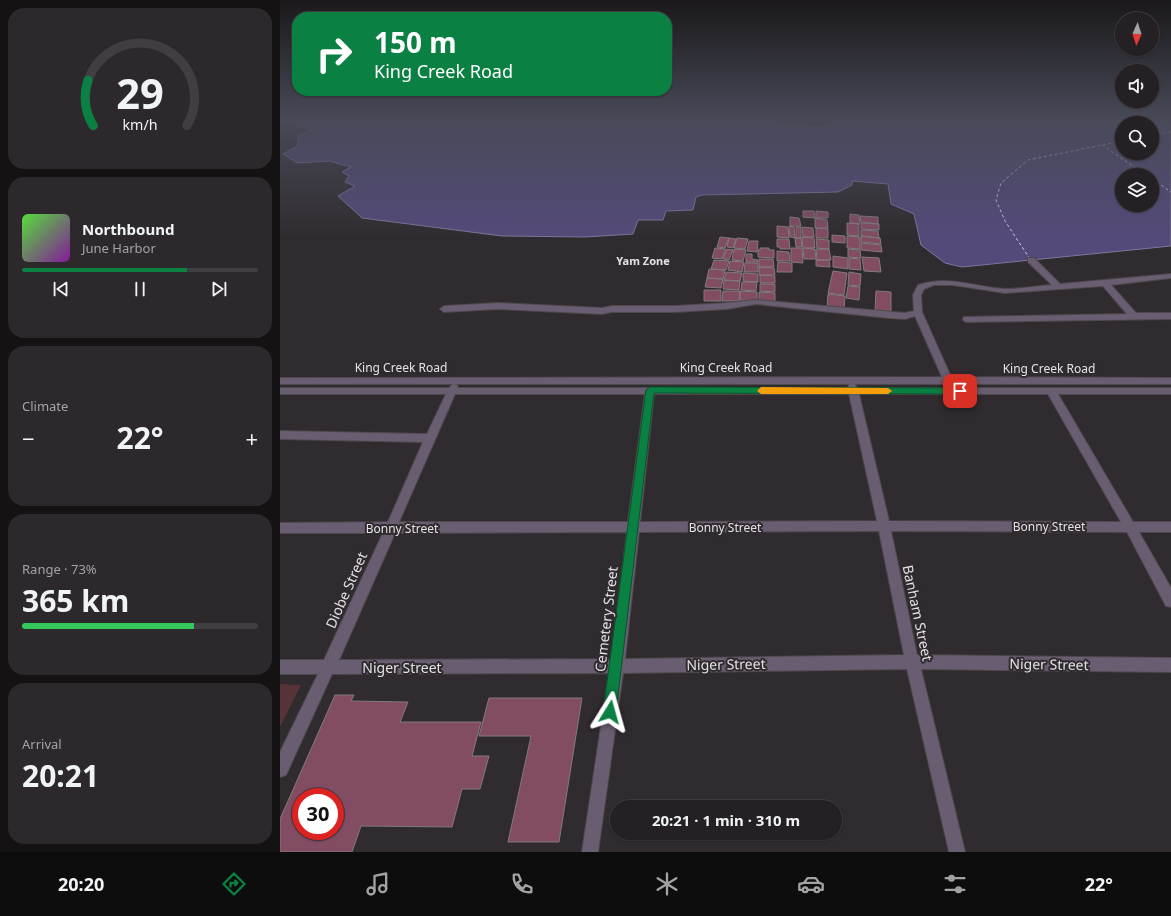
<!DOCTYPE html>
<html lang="en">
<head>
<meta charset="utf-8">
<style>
  :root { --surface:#242023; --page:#2c282b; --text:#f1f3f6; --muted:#a3a3a6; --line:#413e41; --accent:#0b8043 }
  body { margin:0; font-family:"Noto Sans",sans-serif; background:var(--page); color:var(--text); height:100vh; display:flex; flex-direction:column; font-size:15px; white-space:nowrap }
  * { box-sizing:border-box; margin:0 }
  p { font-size:13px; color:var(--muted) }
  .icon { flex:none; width:22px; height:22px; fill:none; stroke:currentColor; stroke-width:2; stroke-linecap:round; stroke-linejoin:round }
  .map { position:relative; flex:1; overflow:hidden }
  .drawer { display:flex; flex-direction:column; gap:8px; padding:8px; background:#141213; width:280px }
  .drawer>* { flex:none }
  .top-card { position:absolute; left:12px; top:12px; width:380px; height:84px; border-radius:16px; box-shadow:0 1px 3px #0004,0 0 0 1px var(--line); background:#0b8043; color:#fff; overflow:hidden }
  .needle { width:26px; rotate:183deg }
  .fabs { position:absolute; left:835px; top:12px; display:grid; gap:8px }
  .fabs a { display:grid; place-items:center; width:44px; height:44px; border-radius:50%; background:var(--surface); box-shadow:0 1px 3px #0004,0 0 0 1px var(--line); font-size:20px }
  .speed { position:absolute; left:12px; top:788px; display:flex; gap:8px; font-size:20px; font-weight:700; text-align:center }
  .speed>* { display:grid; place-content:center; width:52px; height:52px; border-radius:50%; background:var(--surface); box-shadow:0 1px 3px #0004,0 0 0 1px var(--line); line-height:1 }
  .speed .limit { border:6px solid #d22; background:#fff; color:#111 }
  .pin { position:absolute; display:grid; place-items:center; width:34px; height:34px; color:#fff; margin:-17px; border-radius:8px; box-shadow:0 2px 6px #0006 }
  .me { position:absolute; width:44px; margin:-22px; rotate:8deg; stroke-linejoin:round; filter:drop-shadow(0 0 3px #0008) }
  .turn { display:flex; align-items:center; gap:14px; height:84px; padding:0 16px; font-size:18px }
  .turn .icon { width:52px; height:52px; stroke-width:2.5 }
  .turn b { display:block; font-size:28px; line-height:34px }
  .big { font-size:30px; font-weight:700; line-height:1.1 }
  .drawer .widget { flex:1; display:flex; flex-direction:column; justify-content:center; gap:6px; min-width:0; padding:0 14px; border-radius:16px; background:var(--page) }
  .drawer .dial { align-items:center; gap:0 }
  .dial svg { height:104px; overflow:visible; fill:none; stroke:var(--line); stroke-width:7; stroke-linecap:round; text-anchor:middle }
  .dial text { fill:var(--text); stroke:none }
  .song { display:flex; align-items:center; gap:12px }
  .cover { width:48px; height:48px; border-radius:6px; background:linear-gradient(135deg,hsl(110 70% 55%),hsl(290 70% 35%)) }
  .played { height:4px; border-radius:2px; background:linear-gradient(90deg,var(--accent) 70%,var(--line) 70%) }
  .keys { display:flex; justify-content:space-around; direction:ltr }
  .heat { display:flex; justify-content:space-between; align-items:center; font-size:22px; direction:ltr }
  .charge { height:6px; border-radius:3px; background:linear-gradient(90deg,#34c759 73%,var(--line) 0) }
  .trip { position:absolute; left:330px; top:800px; width:232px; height:40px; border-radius:20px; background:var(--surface); box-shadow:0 1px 3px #0004,0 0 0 1px var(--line); font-weight:700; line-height:40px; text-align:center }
  .dock { display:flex; height:64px; justify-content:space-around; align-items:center; background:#0e0d0e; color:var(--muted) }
  .dock .icon { width:28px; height:28px }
  .dock .on { color:var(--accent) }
  .dock b { font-size:18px; color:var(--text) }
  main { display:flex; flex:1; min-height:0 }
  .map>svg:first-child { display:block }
  .green { fill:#553337 }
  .water { fill:#544a7a; stroke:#7f779a; fill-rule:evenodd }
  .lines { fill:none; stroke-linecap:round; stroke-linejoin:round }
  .ferry { stroke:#cfc8f7; stroke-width:1; stroke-dasharray:3 2.5; stroke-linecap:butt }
  .building { fill:#824c63; stroke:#827b7d; fill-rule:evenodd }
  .minor-casing { stroke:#4d484c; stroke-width:2 }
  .minor { fill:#695d71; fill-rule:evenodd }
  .route { fill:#0b8043; stroke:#07532c }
  .slow { fill:#f59e0b }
  .labels { text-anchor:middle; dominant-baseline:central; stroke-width:4; stroke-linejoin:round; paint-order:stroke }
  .far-neighbourhood-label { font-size:11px; font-weight:bold; fill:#e4e1e4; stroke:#302b2f }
  .street-label { font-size:12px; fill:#e4e1e4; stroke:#302b2f }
  .near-street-label { font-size:14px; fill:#e4e1e4; stroke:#302b2f }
</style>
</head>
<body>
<main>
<section class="drawer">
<div class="widget dial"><svg viewBox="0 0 100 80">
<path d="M14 69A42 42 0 1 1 86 69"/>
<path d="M14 69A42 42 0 0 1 10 34" stroke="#0b8043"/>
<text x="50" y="56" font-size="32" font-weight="700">29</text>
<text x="50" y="72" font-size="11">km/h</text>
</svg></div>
<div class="widget">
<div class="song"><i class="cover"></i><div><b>Northbound</b><p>June Harbor</p></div></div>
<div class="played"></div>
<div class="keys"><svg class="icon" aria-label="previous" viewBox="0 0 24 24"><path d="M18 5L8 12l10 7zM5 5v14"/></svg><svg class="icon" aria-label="pause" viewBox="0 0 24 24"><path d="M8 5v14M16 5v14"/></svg><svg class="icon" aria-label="next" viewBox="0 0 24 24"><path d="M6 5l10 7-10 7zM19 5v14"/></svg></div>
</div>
<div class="widget"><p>Climate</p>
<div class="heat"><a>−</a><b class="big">22°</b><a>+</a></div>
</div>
<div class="widget"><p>Range · 73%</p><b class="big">365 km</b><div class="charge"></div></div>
<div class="widget"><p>Arrival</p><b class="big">20:21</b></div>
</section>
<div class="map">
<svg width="891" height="852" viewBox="0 0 891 852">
  <rect width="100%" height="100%" fill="#302b2f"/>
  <path class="green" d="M0,684L21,685L0,727Z"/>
  <path class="water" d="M2,120H468L543,127L554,123V120H891V246L682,267L665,263L641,245L634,214L611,204L608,184L572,181V185L558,192L422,195L416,197L413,210L386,211L383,220H358L353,234L305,237L222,236L82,218L58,196L75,186L65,182L69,176L62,172L71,167L49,161L17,163L3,154L18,146V135L31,130ZM842,123H872V153H842ZM842,175H872V205H842Z"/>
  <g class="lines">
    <path class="ferry" d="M872,135L891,132
      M822,145L866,175
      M872,179L891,192
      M750,259L725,221L716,200L721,183L748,160L842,141"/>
  </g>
  <path class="building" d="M523,211H534L535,218L523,217Z
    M536,211L548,212V218H536Z
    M570,214L579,215L580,224L570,223Z
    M580,216L598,217V224L581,222Z
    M510,217L519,218L521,226H510Z
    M535,218L547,220L548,228H535Z
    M567,223L579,224V236L567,235Z
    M581,223L599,224V230L581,229Z
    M497,226L508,227L509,238L497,237Z
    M509,226L514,227L515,238L510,237Z
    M516,227H521V238H516Z
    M522,227L533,228L534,237H523Z
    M536,228L548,229V238H536Z
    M581,230L598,231L599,238L581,236Z
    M552,235L565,236V243L552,242Z
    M567,236L580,237V249L567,248Z
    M581,236L600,238L601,244L581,242Z
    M440,237L449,238L445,248L437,247Z
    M522,237L534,238L535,248H523Z
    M449,238L456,239L453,248L447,247Z
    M457,238L468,239L465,249L454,248Z
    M515,238H521L522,247H516Z
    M497,239H509L510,249H500V247H497Z
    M536,239L549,240V249L537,248Z
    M469,241H478L477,252L467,251Z
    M581,243L601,245L602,252L581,250Z
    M435,248L446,249L442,259L432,258Z
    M480,248H489V250H494V258L478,257V250H480Z
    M511,248H522L523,263L511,262Z
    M523,248L535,249L536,259H524Z
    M447,249L453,250L449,260L443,259Z
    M454,249L466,250L463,261L452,260Z
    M536,249H549L551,260H537Z
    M568,249L580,250L581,258L568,257Z
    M497,251L509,252L510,261H497Z
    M466,254H472V259L478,260V262H466Z
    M553,256L568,258V269L553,267Z
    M582,257L599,258L601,272L584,271Z
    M569,258L580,259L581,270L569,269Z
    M479,259H493L494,267H479Z
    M434,260L449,261L446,270L431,269Z
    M536,260H549L550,267L536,266Z
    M450,261L464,262L462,272L448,270Z
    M498,262L512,263V272H497Z
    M465,263H478V272H464Z
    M479,267L494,268L495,275H479Z
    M429,269L445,270L443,279L427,278Z
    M553,271L567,273L564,295L548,293Z
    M446,272L462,273L460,281L444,280Z
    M569,272L581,274L580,286L568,285Z
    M463,273L478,274V282L463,281Z
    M480,275L495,276V283H480Z
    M427,278L443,279L441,288L425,287Z
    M444,280L460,281L459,290L443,289Z
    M462,282H477L476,291L461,290Z
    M480,284H495V292L480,291Z
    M568,286L580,287L579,300L566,298Z
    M424,290H441V301H424Z
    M443,291H460L459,301H442Z
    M460,291L477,292V301L460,300Z
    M596,291L611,292V315L595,313Z
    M479,292L495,293V302L479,301Z
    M548,294L565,296L564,309L547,307Z
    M55,695H74L71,701L128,702L120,722H201L192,756H209L200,789H182L172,827L81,826L72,852H0V819ZM21,797H55V831H21Z
    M209,698H302L279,842H228L251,736H199Z"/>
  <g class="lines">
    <g class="minor-casing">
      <path id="minor" d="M748,258H754L780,284L891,274V278L831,285L856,313H891V319L687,322L684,321L683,319L684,317L847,314L823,286L725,293L673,285H654L644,289L641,295L642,312L671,377L891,378V384H575L577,388H891V394H778L853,522H891V532H859L891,588V607L886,606L847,532L611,531L637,655L891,658V672L641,669L685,852H669L627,669L343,673L318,852H302L329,673L52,674L6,775L0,777V752L38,674H0V660H44L103,533H0V523L108,522L143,442L0,439V431L147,434L166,394H0V388H169L173,384H0V378L662,377L635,316L625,319L609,318L476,304L447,309L395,312H332L322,314L218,309L164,312L160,309L164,306L218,303L322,308L332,306H395L447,303L476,300L625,313L634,311L633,295L638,285C671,275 693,287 725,289C740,289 756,286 772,285L748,262ZM175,384H569L568,388H178L177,385ZM175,394H365L348,522H119ZM374,394H569L597,521L360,522ZM579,394H768L841,522L609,521ZM599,531L624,655L345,659L359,532ZM347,532L331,659L59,660L115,533Z"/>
    </g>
    <use href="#minor" class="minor"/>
  </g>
  <linearGradient id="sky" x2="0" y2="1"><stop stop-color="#1a181a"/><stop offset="0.5" stop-color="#484a58"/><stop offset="1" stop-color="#484a58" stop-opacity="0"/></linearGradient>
  <rect width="891" height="239" fill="url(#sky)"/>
  <path class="route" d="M370,387L680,388L684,391L680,394L374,393L336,712L335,717L330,719L325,717L323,712L366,390Z"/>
  <path class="slow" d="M481,387L608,388L612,391L608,394H481L477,391Z"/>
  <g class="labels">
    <g class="far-neighbourhood-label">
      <text x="363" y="260">Yam Zone</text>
    </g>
    <g class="street-label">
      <text x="121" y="367">King Creek Road</text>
      <text x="446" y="367">King Creek Road</text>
      <text x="769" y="368">King Creek Road</text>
      <text x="769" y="526">Bonny Street</text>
      <text x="445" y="527">Bonny Street</text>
      <text x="122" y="528">Bonny Street</text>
    </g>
    <g class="near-street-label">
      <text transform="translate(66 590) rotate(-66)">Diobe Street</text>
      <text transform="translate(638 613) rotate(78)">Banham Street</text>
      <text transform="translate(326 619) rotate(-83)">Cemetery Street</text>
      <text transform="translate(446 664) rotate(-1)">Niger Street</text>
      <text transform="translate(769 664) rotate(1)">Niger Street</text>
      <text x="122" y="667">Niger Street</text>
    </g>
  </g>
</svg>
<div class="fabs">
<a><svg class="needle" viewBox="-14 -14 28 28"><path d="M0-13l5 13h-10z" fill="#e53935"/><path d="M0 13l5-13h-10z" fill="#a3a3a6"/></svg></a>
<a><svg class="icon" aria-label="sound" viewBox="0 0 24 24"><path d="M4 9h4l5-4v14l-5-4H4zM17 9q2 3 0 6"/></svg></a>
<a><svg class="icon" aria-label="search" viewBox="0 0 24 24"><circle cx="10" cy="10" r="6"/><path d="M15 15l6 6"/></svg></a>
<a><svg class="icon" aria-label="layers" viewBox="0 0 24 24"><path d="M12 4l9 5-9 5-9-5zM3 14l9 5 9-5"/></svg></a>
</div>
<div class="speed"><div class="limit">30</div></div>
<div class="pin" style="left:680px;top:391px;background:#d93025"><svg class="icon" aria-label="arrive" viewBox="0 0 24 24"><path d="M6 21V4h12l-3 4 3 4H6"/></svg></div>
<svg class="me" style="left:330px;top:712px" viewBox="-20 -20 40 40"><path d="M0-17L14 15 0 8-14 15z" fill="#0b8043" stroke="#fff" stroke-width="4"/></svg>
<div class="trip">20:21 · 1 min · 310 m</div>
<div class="top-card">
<div class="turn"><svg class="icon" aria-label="right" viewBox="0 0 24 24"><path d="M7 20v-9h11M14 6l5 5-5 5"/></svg><div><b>150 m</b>King Creek Road</div></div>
</div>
</div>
</main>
<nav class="dock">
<b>20:20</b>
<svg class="icon on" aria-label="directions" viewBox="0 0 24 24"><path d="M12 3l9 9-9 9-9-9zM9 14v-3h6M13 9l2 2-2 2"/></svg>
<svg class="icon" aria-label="music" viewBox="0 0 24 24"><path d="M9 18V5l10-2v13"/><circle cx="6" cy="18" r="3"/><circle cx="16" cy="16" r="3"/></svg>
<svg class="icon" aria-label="phone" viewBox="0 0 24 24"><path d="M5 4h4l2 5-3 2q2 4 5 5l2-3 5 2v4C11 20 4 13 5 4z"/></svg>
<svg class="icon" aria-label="climate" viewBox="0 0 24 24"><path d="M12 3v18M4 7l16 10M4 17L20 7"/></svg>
<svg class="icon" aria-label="car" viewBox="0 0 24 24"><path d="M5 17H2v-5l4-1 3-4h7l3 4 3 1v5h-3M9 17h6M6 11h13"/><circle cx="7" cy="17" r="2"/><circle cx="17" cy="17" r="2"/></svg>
<svg class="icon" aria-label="filters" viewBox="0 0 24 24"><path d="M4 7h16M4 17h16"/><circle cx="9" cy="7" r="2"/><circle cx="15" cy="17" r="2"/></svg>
<b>22°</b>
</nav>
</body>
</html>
